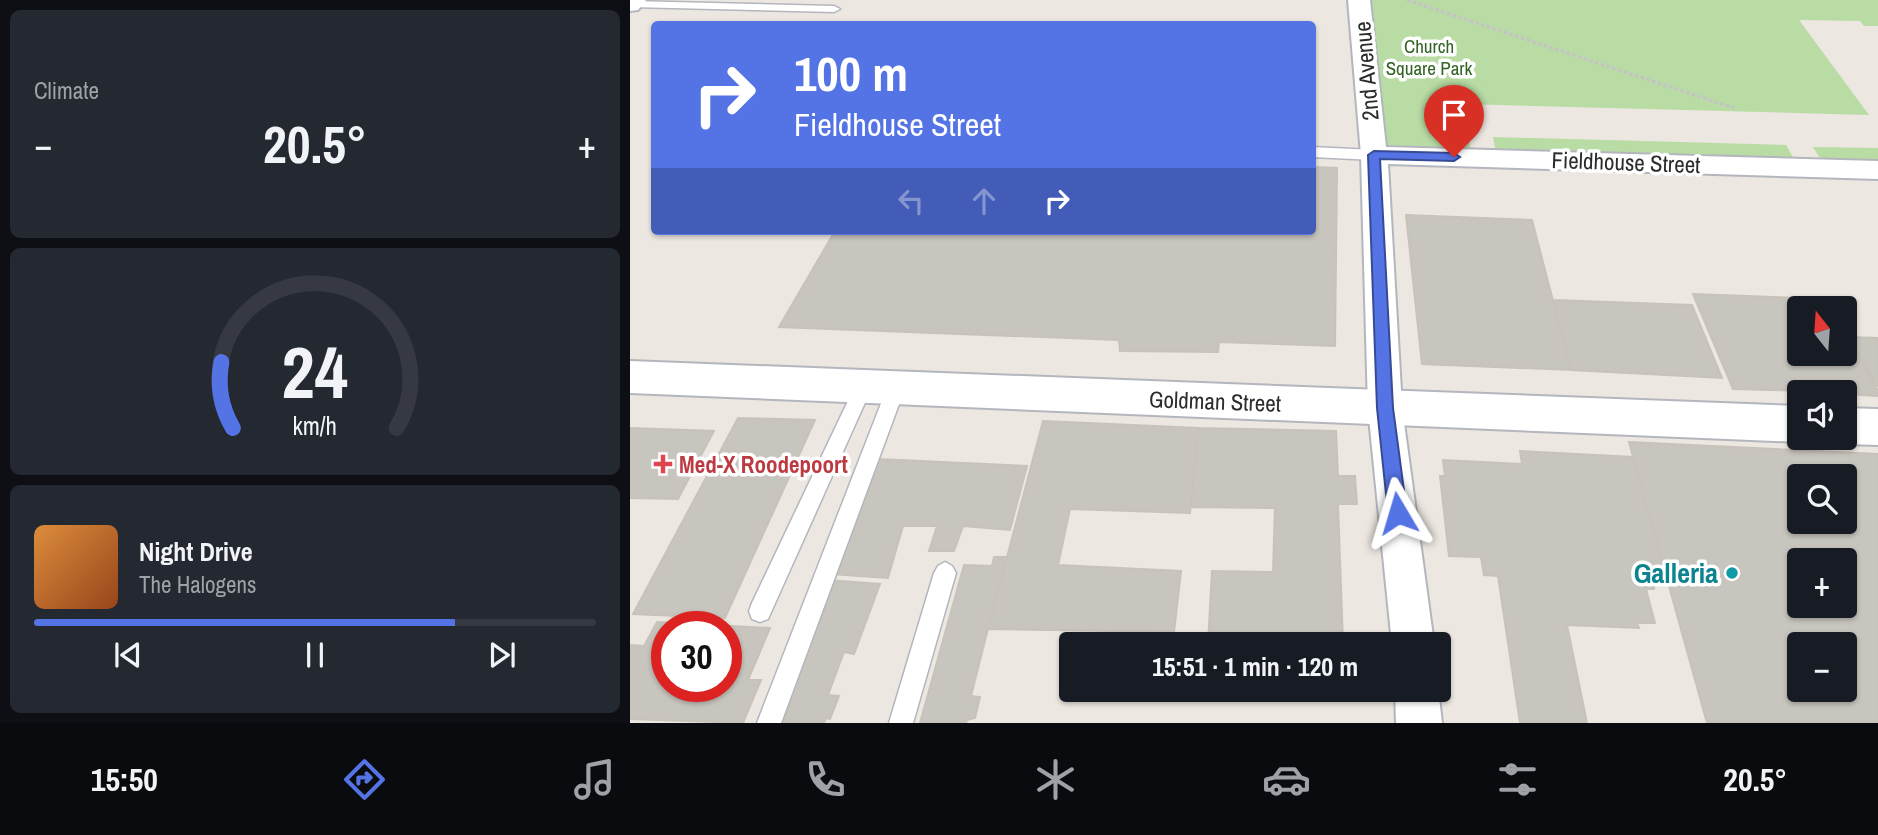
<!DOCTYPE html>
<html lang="en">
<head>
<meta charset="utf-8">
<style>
  :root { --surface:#171b24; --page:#242831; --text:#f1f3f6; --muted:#9ea1a6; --line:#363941; --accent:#5473e5 }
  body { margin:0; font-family:"Archivo Narrow",sans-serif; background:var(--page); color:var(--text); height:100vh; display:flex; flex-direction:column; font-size:26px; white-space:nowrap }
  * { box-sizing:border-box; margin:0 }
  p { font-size:23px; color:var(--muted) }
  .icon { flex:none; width:38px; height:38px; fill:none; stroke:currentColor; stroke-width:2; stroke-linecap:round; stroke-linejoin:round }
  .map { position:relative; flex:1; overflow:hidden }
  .sheet { display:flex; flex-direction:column; gap:10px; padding:10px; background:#0d0f14; width:630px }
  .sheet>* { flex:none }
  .hud { position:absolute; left:21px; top:21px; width:665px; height:214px; border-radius:7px; box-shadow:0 2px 5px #0004; background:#5473e5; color:#fff; overflow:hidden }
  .needle { width:46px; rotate:343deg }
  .tools { position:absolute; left:1157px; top:296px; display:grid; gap:14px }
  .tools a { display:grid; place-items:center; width:70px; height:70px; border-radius:7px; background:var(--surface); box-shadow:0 2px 5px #0004; font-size:35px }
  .speed { position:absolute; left:21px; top:611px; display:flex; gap:14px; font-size:35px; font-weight:700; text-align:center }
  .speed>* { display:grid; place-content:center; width:91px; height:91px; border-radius:50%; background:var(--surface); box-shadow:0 2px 5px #0004; line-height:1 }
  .speed .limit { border:10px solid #d22; background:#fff; color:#111 }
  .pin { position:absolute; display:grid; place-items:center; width:60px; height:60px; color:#fff; margin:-72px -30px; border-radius:50% 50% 50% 0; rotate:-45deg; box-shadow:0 0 7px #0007 }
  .pin .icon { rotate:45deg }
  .me { position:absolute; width:77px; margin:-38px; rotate:353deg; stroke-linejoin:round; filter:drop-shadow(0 0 5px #0008) }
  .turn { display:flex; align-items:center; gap:24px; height:147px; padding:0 28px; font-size:32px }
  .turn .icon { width:91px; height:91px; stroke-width:2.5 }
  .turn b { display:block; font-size:49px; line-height:60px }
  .lanes { display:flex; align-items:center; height:66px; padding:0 28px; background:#0003; justify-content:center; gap:35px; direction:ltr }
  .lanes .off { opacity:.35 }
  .big { font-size:52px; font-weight:700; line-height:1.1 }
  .sheet .card { flex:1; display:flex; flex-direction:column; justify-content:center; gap:10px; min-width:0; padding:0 24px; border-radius:10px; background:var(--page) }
  .sheet .dial { align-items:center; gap:0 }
  .dial svg { height:182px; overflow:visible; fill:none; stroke:var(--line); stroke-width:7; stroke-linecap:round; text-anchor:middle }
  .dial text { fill:var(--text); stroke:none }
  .song { display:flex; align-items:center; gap:21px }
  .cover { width:84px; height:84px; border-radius:10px; background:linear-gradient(135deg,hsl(30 70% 55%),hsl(20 70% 35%)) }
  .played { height:7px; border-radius:4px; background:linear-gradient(90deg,var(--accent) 75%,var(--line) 75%) }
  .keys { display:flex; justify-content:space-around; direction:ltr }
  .heat { display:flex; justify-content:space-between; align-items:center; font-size:38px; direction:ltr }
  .trip { position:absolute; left:429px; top:632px; width:392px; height:70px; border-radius:7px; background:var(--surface); box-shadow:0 2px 5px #0004; font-weight:700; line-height:70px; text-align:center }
  .tab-bar { display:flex; height:112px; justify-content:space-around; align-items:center; background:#090b0e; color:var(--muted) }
  .tab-bar .icon { width:49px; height:49px }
  .tab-bar .current { color:var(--accent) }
  .tab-bar b { font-size:32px; color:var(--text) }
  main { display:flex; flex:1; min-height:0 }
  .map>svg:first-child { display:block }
  .green { fill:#b8dca4 }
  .building { fill:#c8c5be; stroke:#c7c2ba; stroke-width:2; fill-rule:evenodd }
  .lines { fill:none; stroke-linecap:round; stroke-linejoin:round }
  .service-casing { stroke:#b4b6be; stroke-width:3 }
  .minor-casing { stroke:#b4b6be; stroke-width:4 }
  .tertiary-casing { stroke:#b4b6be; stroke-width:4 }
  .path { stroke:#c4c4c4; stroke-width:3.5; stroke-dasharray:3.5 2.5; stroke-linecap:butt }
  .service { fill:#fff; fill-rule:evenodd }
  .minor { fill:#fff; fill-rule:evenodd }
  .tertiary { fill:#fff; fill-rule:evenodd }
  .route { fill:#5473e5; stroke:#374b95; stroke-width:2 }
  .health-dot { fill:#e0444e; stroke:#fff; stroke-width:2.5 }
  .culture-dot { fill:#0f9aa8; stroke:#fff; stroke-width:2.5 }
  .labels { text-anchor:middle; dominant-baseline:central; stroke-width:7; stroke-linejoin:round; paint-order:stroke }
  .far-park-label { font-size:19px; fill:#326224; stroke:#fff }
  .street-label { font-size:23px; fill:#2c2c2c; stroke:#fff }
  .health-label { font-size:23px; font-weight:bold; fill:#be3a42; stroke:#fff; text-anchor:start }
  .near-culture-label { font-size:28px; font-weight:bold; fill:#0d838f; stroke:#fff; text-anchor:end }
</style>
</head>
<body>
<main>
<section class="sheet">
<div class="card"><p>Climate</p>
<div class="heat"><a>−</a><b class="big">20.5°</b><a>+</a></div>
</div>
<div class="card dial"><svg viewBox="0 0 100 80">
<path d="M14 69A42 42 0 1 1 86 69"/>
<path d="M14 69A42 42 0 0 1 9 40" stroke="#5473e5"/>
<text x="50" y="56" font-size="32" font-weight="700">24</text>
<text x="50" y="72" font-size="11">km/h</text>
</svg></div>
<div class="card">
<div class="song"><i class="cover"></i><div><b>Night Drive</b><p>The Halogens</p></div></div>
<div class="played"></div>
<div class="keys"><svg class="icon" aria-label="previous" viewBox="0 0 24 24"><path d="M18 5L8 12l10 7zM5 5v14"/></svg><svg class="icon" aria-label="pause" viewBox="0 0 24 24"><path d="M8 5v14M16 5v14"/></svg><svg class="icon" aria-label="next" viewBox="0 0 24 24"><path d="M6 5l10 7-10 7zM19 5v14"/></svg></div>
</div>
</section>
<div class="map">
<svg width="1248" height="723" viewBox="0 0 1248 723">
  <rect width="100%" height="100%" fill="#ece7e0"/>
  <path class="green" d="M736,0H1248V26H1234L1230,21L1169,20L1239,115L833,104L841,152L752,150Z
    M863,137L1156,145L1166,162L866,153Z
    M1183,147L1248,148V164L1193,163Z"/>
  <path class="building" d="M794,107L824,108L826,124L797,123Z
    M682,167L707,168L705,346L589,342L588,352L490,351L489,340L149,327L205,231H682Z
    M776,215L902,220L941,370L792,364Z
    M1063,294L1197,299L1202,308H1169V354H1214V330L1248,391V396L1214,394V392L1103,389Z
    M923,300L1062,305L1092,378L941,370Z
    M1219,337L1248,338V386H1246Z
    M108,418L185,420L95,618L3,614Z
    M413,421L568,428L560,513L440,509L428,565L551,571L544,632L358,629Z
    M0,428L84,431L48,499L0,498Z
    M568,428L706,431L708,476H725L727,504H708L713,644H578L582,571L643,572L645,508L561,507Z
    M999,442L1248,454V723H1077ZM1169,476H1214V522H1169ZM1169,560H1214V606H1169ZM1169,644H1214V690H1169Z
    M890,451L1003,457L1039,585L1025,584L1024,589H1016L1025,623H1007L1009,628L937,625L957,723H890L868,576L854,575L851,557L819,556L810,476H815L813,460L892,464Z
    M247,459L397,466L380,530L333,526L324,551H299L307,526H273L258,578L202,574Z
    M364,557H376L341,696L350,697L345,718L337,720L336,723H290L334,565L362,566Z
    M197,580L250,584L224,654L214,652L198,695L209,696L200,719L196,718L194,723H153L162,700L156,699Z
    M27,622L140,628L118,680H131L113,723L0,719V645L14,646ZM37,626H96V686H37Z"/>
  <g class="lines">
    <g class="service-casing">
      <path id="service" d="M1,1L204,6L210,9L204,12L1,7Z
        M682,147L744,150L751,155L744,160L682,157Z
        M233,379L239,382L242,387L138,619L130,622L122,619L119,611L122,603L227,382Z
        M266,380L272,383L275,388L151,723H127L257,388L260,383Z
        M315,562L322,566L326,573L283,723H259L304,573L308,566Z"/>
    </g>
    <g class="minor-casing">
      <path id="minor" d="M0,0H16L8,10L0,11Z
        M718,0H740L756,147L1248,161V179L758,164L772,408L804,644H762L738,408L731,155Z
        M808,689L812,723H766L765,690Z"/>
    </g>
    <g class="tertiary-casing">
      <path id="tertiary" d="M0,361L1169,406V438H1181L1169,442L0,393Z
        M1214,408L1248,409V445L1214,444L1200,439L1214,438Z"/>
    </g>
    <path class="path" d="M777,0L1104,108"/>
    <use href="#service" class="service"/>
    <use href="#minor" class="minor"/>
    <use href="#tertiary" class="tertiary"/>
  </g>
  <path class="route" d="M744,151L824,153L830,157L824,161L750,159L763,408L777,513L774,519L768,521L761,519L758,513L747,408L738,155Z"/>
  <path class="health-dot" d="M29.5 453.5h7v7h7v7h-7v7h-7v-7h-7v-7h7z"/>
  <circle class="culture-dot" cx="1102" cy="573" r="7"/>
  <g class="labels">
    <g class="far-park-label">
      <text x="799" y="46">Church<tspan x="799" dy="22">Square Park</tspan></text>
    </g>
    <g class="street-label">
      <text transform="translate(736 71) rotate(-95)">2nd Avenue</text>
      <text transform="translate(996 162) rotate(2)">Fieldhouse Street</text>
      <text transform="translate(585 401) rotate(2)">Goldman Street</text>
    </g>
    <g class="health-label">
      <text x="49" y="464">Med-X Roodepoort</text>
    </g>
    <g class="near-culture-label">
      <text x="1088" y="573">Galleria</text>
    </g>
  </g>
</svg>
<div class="tools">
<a><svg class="needle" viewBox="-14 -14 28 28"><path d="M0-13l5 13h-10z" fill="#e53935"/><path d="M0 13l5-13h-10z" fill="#9ea1a6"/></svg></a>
<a><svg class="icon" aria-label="sound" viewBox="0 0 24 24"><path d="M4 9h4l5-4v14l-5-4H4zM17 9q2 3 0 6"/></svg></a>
<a><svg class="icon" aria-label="search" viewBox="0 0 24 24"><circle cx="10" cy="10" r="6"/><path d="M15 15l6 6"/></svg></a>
<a>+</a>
<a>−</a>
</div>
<div class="speed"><div class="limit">30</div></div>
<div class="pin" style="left:824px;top:157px;background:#d93025"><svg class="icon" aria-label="arrive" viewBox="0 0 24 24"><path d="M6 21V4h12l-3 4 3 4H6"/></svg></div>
<svg class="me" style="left:768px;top:513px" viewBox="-20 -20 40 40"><path d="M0-17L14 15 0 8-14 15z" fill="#5473e5" stroke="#fff" stroke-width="4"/></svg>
<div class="trip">15:51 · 1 min · 120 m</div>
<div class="hud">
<div class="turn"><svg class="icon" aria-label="right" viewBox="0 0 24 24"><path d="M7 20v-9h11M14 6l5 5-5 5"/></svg><div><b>100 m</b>Fieldhouse Street</div></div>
<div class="lanes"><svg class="icon off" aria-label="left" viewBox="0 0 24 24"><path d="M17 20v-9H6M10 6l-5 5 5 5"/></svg><svg class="icon off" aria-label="ahead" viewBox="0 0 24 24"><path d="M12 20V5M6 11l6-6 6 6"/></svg><svg class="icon" aria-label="right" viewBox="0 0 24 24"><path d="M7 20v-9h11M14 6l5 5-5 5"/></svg></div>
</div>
</div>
</main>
<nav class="tab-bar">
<b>15:50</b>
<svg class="icon current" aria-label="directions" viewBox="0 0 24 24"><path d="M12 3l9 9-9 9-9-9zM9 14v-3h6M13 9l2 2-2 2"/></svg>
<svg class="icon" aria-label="music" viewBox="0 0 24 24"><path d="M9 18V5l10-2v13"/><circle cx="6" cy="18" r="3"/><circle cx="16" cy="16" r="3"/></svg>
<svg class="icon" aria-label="phone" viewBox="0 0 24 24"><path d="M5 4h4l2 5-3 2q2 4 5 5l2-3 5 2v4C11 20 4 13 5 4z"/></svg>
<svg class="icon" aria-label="climate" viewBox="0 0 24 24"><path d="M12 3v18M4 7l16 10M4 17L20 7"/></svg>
<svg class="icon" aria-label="car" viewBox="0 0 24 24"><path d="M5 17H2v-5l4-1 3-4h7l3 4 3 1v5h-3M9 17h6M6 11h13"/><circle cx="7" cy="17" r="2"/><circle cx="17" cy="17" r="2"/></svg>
<svg class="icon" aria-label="filters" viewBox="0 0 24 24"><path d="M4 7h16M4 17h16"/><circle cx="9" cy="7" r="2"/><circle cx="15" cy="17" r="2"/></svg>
<b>20.5°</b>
</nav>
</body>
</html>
